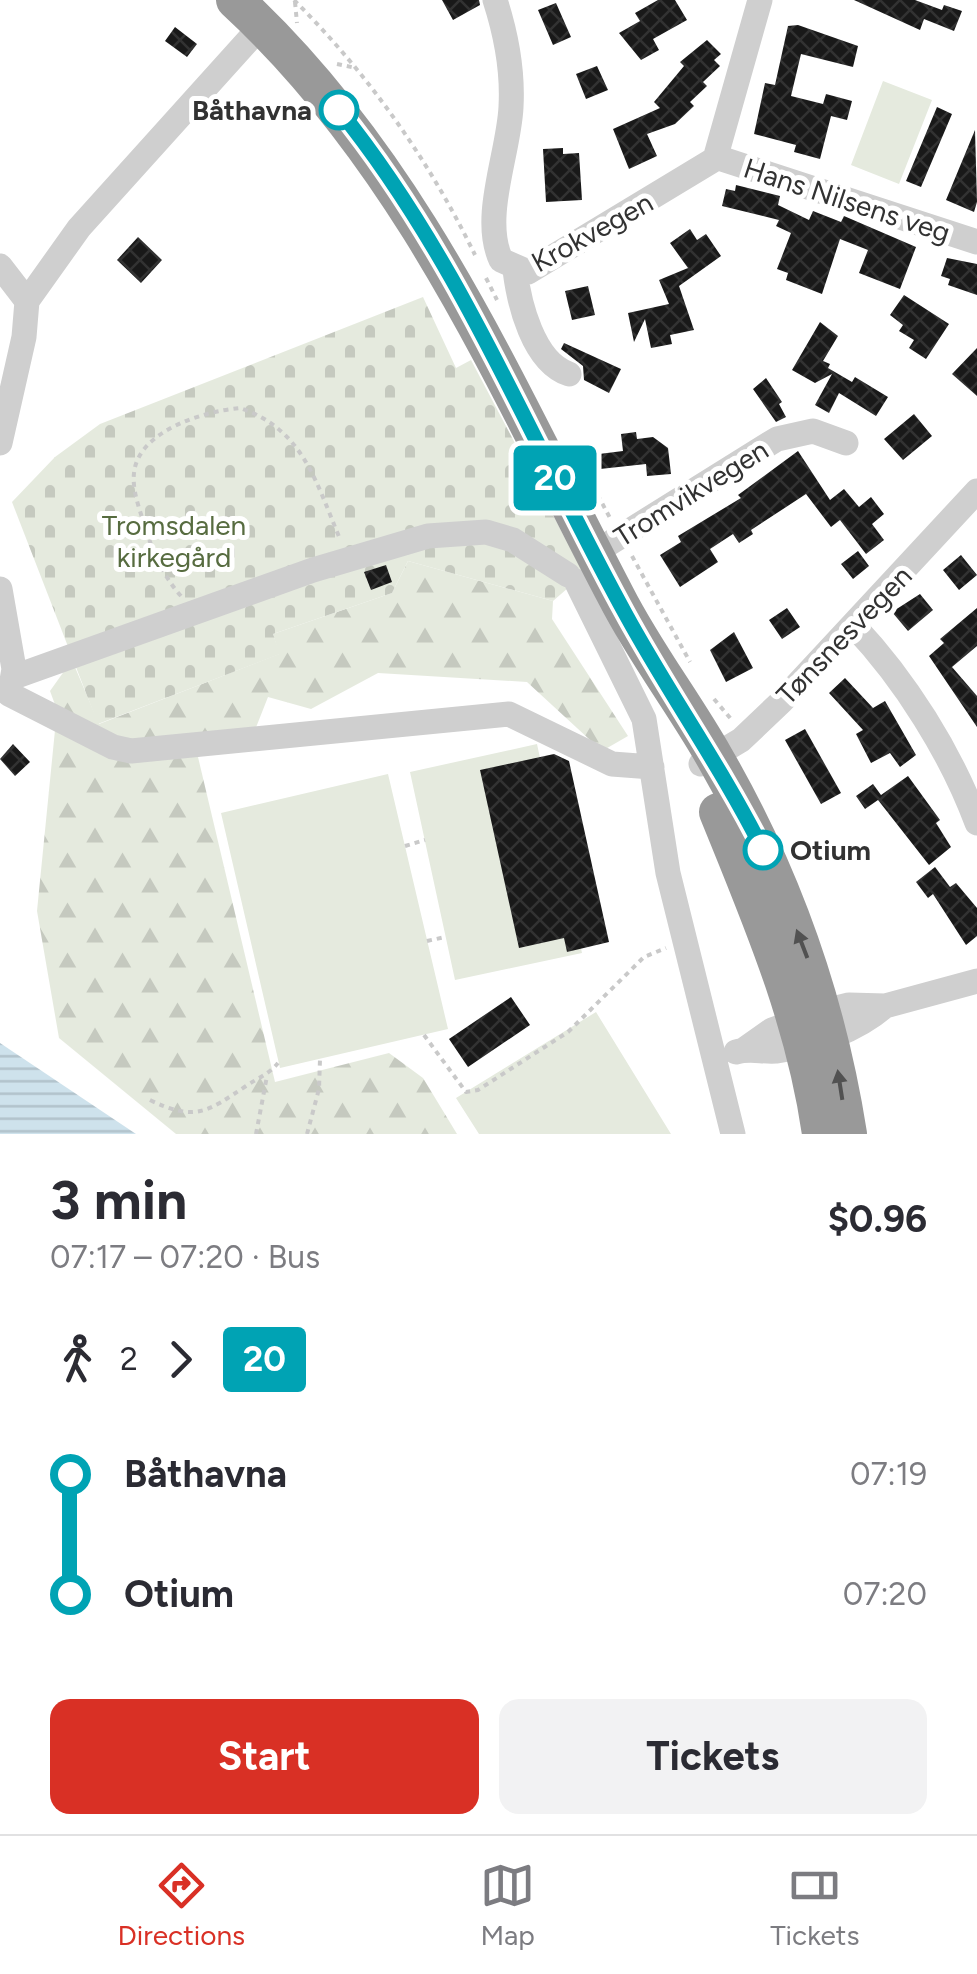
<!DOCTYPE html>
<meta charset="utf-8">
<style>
:root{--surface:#fff;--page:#f2f2f3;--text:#2b2b33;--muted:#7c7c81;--line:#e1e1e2;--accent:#d93025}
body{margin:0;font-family:Figtree,sans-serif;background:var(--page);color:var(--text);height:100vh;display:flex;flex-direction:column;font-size:38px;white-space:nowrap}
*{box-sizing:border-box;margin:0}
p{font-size:32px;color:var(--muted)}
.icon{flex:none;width:55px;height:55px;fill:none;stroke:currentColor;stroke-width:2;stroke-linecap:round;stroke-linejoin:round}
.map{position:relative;height:1134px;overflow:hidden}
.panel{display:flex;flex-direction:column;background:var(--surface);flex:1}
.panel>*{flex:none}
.badge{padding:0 20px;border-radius:8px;font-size:35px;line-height:65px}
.map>.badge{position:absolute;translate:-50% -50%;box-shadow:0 0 0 5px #fff}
.legs{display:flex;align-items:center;gap:15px;height:110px;padding:0 50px;font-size:32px}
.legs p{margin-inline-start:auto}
.overview{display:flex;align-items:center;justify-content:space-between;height:170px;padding:0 50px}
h1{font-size:55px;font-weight:700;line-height:75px}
.primary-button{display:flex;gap:20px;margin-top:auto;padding:20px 50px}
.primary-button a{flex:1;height:115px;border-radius:20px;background:var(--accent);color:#fff;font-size:40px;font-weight:700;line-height:115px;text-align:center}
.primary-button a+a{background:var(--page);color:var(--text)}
ul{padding:0 50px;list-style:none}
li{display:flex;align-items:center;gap:35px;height:120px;font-size:38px}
li i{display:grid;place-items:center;width:15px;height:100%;margin:0 12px;background:currentColor}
li i::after{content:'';width:25px;height:25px;margin:-12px;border:8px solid;border-radius:50%;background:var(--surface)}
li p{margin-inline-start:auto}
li:first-child i{background:linear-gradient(#0000 50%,currentColor 0)}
li:last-child i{background:linear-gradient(currentColor 50%,#0000 0)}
.tab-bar{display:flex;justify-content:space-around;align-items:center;height:140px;border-top:2px solid var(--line);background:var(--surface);font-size:28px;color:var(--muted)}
.tab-bar a{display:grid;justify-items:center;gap:5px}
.tab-bar .on{color:var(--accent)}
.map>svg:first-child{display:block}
</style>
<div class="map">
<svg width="977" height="1134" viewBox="0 0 977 1134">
<defs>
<pattern id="forest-firs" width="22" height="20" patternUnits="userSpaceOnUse" patternTransform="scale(2.5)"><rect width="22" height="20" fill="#e5eade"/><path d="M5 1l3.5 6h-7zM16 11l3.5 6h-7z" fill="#c5c9bf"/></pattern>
<pattern id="cemetery-stones" width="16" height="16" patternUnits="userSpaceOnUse" patternTransform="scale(2.5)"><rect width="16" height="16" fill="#e5eade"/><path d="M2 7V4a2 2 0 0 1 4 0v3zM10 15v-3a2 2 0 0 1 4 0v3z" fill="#c5c9bf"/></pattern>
<pattern id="water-rules" width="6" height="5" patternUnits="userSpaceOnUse" patternTransform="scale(2.5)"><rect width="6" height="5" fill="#cee2ec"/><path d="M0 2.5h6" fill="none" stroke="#b1c2cb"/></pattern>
<pattern id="building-cross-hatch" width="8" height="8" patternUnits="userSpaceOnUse" patternTransform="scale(2.5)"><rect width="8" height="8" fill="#191919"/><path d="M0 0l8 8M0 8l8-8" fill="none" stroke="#323232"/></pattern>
</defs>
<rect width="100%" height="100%" fill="#fff"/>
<path fill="#e5eade" d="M883,81l49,19 -33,84 -48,-19z
M537,744l45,209 -127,27 -45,-208z
M388,774l60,255 -168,39 -59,-255z
M596,1012l75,122h-192l-23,-36z"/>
<path fill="url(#forest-firs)" d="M408,561l145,40 -1,18 76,117 -26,15 -75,-69 -149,-9 -67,36 -43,-12 -15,38 -55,22 77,325 114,-29 34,25 34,56h-281l-117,-96 -22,-127 20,-201 -7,-19 22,-31 27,64 180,-70 -6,-20 119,-41z"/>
<path fill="url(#cemetery-stones)" d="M423,297l33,71 15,-8 113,214 -31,27 -145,-40 -16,32 -119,41 7,20 -182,70 -86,-222 43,-45 45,-33z"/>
<path fill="url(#water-rules)" d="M0,1043l136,91h-136z"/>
<path fill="url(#building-cross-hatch)" d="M442,0h37l1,5 -27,15z
M658,0h17l12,20 -34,19 6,11 -18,10 -22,-27 21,-12 -5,-8z
M854,0h61l27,10 2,-5 18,6 -8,20 -30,-12 -4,11z
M556,3l15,34 -18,8 -15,-35z
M798,25l60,21 -5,21 -52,-13 -10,42 32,8 3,-10 26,7 -5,19 -16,-4 -11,43 -26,-7 2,-7 -42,-11 11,-51 10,2 13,-59z
M175,27l22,17 -10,13 -22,-16z
M707,40l14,14 -7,6 6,6 -17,16 4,4 -17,16 4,4 -19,18 -28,10 10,22 -28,13 -16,-40 47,-21 -6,-6 30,-36 -4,-4z
M597,66l11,24 -22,9 -10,-25z
M937,107l15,7 -31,73 -15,-6z
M975,130l2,72 -3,10 -28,-12z
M563,148v6l16,-1 3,47 -36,2 -3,-53z
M736,185l44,11 -2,9 31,15 4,-9 28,11 3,-6 72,31 -16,42 -41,-16 9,-23 -28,-11 -18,55 -36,-14 2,-7 -11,-4 14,-36 -15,-7 3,-6 -57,-14 4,-17 9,2z
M690,229l7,11 9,-6 15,22 -42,30 15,44 -24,5 2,9 -21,4 -6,-29 -11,23 -6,-29 41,-9 -10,-24 29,-12 -18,-25z
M138,237l24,23 -21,23 -24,-23z
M947,258l30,6v31l-29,-10 2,-6 -9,-3z
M588,286l7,29 -23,5 -7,-29z
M904,295l45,29 -23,35 -17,-11 5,-8 -15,-9 4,-6 -13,-10z
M820,322l18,14 -15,25 7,3 -2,4 24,14 3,-5 33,20 -12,19 -37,-23 -10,20 -14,-8 17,-31 -17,9 -23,-13z
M564,343l57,26 -12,24 -25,-13 -1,-14 -22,-17z
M977,348v48l-25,-22z
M766,378l16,24 -3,2 7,13 -10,5 -23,-33z
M914,414l18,22 -29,24 -19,-21z
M636,432l1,7 16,-2 15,11 3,26 -24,2 -1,-12 -46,5 -1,-15 24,-3 -2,-17z
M798,451l32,49 14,-11 15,18 12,-10 13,17 -12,10 12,16 -18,14 -26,-34 -9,7 -25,-33 -55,36 2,4 -14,9 -6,-9 -23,15 8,13 -38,25 -20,-32 21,-13 -3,-6 63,-38 -3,-3z
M858,551l11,15 -16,13 -12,-15z
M961,555l16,20 -18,15 -16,-20z
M386,565l6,17 -21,8 -7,-18z
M920,594l13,16 -25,21 -16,-19z
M787,608l13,19 -18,12 -13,-19z
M977,608v38l-25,21 25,29v31l-48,-71 15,-13 -4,-4z
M734,632l19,36 -27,14 -16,-32z
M845,678l28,30 12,-7 31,54 -16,12 -10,-14 -19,10 -15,-29 7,-4 -34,-37z
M805,729l36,64 -20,11 -36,-64z
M13,744l17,18 -15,14 -15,-17z
M554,754l15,7 40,181 -42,10 -3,-14 -45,10 -39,-178z
M908,776l32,44 -4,3 15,24 -22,18 -51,-65 -13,9 -9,-13 17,-12 8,11z
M935,867l15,20 6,-4 21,25v28l-11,9 -33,-51 -5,4 -12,-16z
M511,997l19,28 -62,42 -19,-28z"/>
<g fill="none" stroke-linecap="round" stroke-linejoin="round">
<path stroke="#c9c9c9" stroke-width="4" stroke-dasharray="5 5" stroke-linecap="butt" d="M294,0c75,75 135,160 181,255
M295,2l2,21
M337,64l19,4
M486,278l11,22
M593,486l17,32
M632,556l58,106
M181,596c-18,-20 -28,-44 -36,-69 -5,-17 -13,-36 -11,-54 4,-42 70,-62 106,-65 63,21 76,74 100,131
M714,699l17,20
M405,846l20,-6
M427,941l18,-4
M424,1035l42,57 12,-2 90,-58 76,-75 22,-9
M150,1100c45,22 57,12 96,-14 12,-8 23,-12 32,-23
M256,1134l11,-58
M307,1134l12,-45 1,-30"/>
<path stroke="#cfcfcf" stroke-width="25" d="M495,0c11,34 18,71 16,107 -2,46 -30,110 -10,153l27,12 187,-113 45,-159
M716,157l261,85
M0,266l27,35
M515,270c4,33 18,92 54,104
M0,443l24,-106 3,-36 52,-73 183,-203
M594,553l183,-114 36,-8 33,12
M576,581l68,138 24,154 65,261
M0,589l14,80 -4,23
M854,626c51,54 97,127 123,197
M14,677l299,-107 115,-34 58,-4 27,8 55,35
M9,694l104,53 18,4 378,-37 103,50 40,3
M701,764l40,-24 40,-38 196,-211
M745,1049l27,-19 53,-19 24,-6 36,1 92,-25
M736,1052c13,-4 26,0 40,-1 38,-5 80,-20 109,-45"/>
<path stroke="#999" stroke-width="38" d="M235,0c179,165 270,385 381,596 29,57 68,107 99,162 68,118 112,242 133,376
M718,812c43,106 87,208 103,322"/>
</g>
<defs><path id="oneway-solid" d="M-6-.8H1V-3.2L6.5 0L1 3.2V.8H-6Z" transform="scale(2.5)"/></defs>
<g fill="#515151">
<use href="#oneway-solid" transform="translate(802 944) rotate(-111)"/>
<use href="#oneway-solid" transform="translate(840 1085) rotate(-99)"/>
</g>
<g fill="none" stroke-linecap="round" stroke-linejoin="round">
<g stroke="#fff" stroke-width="22">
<path id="line-1" d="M339,110c122,151 193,334 286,503 44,81 97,155 138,237"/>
</g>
<use href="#line-1" stroke="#00a3b4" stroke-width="15"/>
</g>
<g fill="#fff" stroke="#00a3b4" stroke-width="5">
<circle cx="339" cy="110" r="18"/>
<circle cx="763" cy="850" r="18"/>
</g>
<g text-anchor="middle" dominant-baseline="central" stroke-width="10" stroke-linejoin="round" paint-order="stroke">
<g font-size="28" font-weight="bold" fill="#323232" stroke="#fff" text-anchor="end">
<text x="312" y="110">Båthavna</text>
<text x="790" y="850" text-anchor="start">Otium</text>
</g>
<g font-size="28" fill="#323232" stroke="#fff">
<text transform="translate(847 200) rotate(18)">Hans Nilsens veg</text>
<text transform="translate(592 232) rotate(-29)">Krokvegen</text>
<text transform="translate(691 493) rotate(-32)">Tromvikvegen</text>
<text transform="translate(844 635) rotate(-46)">Tønsnesvegen</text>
</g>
<g font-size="28" fill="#576c40" stroke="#fff">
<text x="174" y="525">Tromsdalen<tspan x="174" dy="32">kirkegård</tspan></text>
</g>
</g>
</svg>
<b class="badge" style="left:555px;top:478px;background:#00a3b4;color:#fff">20</b>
</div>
<section class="panel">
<div class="overview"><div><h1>3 min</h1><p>07:17 – 07:20 · Bus</p></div><b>$0.96</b></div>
<div class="legs"><svg class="icon" aria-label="walk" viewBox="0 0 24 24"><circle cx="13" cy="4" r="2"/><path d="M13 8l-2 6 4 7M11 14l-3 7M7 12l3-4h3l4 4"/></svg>2<svg class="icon" aria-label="forward" viewBox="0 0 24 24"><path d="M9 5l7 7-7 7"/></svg><b class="badge" style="background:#00a3b4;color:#fff">20</b></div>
<ul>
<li><i style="color:#00a3b4"></i><b>Båthavna</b><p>07:19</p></li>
<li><i style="color:#00a3b4"></i><b>Otium</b><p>07:20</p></li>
</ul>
<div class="primary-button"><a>Start</a><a>Tickets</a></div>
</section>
<nav class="tab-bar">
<a class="on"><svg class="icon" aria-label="directions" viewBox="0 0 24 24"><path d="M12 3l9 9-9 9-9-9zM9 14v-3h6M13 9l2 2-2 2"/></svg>Directions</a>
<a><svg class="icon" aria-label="map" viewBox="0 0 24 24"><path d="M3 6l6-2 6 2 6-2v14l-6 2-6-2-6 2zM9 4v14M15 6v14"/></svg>Map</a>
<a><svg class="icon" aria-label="tickets" viewBox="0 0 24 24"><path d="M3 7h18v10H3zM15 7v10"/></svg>Tickets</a>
</nav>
